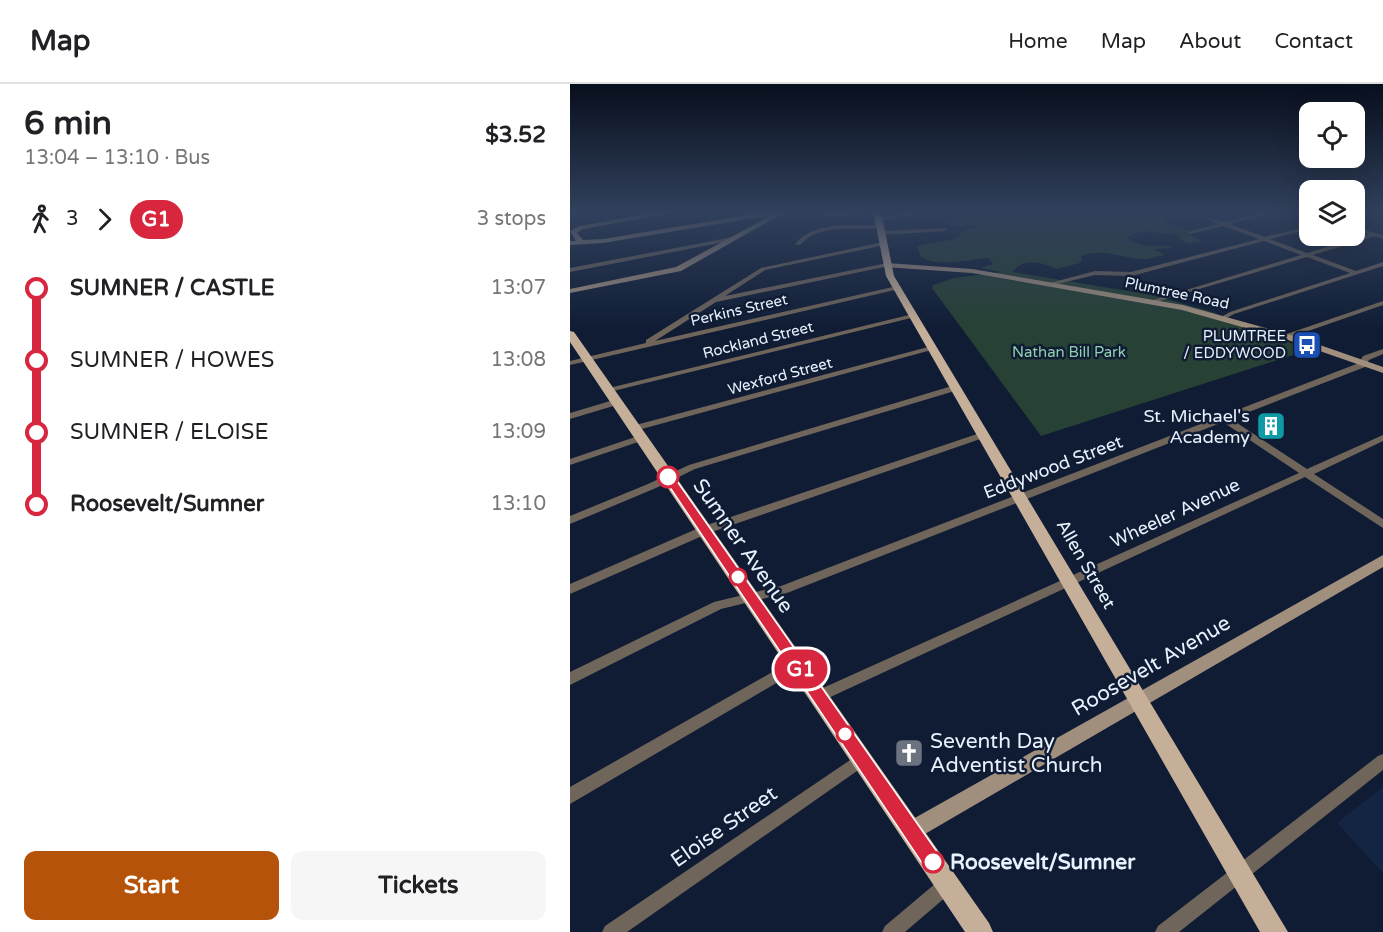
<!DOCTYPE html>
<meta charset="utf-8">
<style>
:root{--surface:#fff;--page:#f6f6f6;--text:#202124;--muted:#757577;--line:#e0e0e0;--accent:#b45309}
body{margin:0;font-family:"Varela Round",sans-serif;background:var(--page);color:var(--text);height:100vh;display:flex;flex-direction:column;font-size:22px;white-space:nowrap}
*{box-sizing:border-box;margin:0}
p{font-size:20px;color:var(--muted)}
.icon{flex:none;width:33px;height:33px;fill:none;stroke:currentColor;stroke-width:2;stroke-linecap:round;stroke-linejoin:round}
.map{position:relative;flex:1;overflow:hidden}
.side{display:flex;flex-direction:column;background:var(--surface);width:570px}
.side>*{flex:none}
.badge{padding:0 12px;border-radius:20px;font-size:21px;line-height:39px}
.buttons{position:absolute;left:729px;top:18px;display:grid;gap:12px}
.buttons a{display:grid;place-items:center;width:66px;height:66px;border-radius:12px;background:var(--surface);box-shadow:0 6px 24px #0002;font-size:30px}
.map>.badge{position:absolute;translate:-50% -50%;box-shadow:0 0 0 3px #fff}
.legs{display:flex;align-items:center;gap:9px;height:66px;padding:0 24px;font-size:20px}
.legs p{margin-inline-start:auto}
.head{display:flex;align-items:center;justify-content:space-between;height:102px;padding:0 24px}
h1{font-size:33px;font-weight:700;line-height:45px}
.action{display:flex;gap:12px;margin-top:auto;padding:12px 24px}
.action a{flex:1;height:69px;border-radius:12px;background:var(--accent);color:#fff;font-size:24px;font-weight:700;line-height:69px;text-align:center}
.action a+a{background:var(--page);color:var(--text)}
ul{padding:0 24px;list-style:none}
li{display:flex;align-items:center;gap:21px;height:72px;font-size:22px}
li i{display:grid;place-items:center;width:9px;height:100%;margin:0 8px;background:currentColor}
li i::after{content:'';width:15px;height:15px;margin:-8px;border:4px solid;border-radius:50%;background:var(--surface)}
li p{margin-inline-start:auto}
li:first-child i{background:linear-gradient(#0000 50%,currentColor 0)}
li:last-child i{background:linear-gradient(currentColor 50%,#0000 0)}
header{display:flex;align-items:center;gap:36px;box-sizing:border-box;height:84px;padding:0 30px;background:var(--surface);border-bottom:2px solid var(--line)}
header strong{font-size:28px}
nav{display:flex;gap:33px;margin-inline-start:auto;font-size:21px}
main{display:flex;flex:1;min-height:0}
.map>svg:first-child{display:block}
</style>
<header>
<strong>Map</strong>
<nav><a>Home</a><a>Map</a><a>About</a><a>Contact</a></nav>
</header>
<main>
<section class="side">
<div class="head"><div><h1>6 min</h1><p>13:04 – 13:10 · Bus</p></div><b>$3.52</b></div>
<div class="legs"><svg class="icon" aria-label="walk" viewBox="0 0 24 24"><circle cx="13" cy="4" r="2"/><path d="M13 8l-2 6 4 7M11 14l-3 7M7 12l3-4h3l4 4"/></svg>3<svg class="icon" aria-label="forward" viewBox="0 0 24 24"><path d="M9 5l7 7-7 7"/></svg><b class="badge" style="background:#d7263d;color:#fff">G1</b><p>3 stops</p></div>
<ul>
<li><i style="color:#d7263d"></i><b>SUMNER / CASTLE</b><p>13:07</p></li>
<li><i style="color:#d7263d"></i><span>SUMNER / HOWES</span><p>13:08</p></li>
<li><i style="color:#d7263d"></i><span>SUMNER / ELOISE</span><p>13:09</p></li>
<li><i style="color:#d7263d"></i><b>Roosevelt/Sumner</b><p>13:10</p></li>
</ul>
<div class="action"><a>Start</a><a>Tickets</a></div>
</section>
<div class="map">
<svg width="813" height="848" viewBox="0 0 813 848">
<rect width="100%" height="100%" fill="#0f1c34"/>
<path fill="#142543" d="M785,127h28v24l-28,-9 2,-3 -2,-2z
M813,703v86l-46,-50z"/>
<path fill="#274134" d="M445,127h218l-22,5h-43l-5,6 26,9 -5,1 19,9 -14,3 -12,-6 5,-2c-7,-2 -9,-1 -16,-2 -15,-2 -25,-6 -39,4 19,14 33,3 47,10l-20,1 11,6c-6,1 -13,3 -19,4 -24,0 -42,-12 -65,-3l1,4 -2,3 -24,6c-13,-7 -34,-12 -43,3l139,23 60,17 97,38 -268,86 -109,-148 1,-3 21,-7 48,-6 -21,-4 12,-4 -4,-6c-22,1 -47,10 -68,-1l-4,-11 38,-7 9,-8 14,-5c-8,-3 -18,1 -28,-1l-2,-2c22,-7 46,-3 67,-12z"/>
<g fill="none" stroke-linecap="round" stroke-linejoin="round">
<path fill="#70655a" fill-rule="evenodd" d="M289,127l21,1 -3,2 -51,2 -3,-2z
M361,127h19l-72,9 -3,-2z
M700,127h9l-50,13 36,13 45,-11v3l-40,10 37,14 62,-19 -15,-4v-3l29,8v4l-8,-3 -62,19 43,16 27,-9v4l-149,48 -11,6 -2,-1v-2l9,-5 120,-39 -43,-16 -155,46 -5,-1 154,-47 -37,-14 -133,35 -36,-1 -46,11 -3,-2 49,-13 36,1 128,-33 -36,-13 -33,8 -3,-2 31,-8 -12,-5v-2l18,5z
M733,127h7v3l-7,-2z
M310,141l2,3c-27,3 -62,-6 -82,17l-5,-1c20,-24 57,-18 85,-19z
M377,144l-2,3 -64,4 -3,-2 3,-2z
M163,153l2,1v2l-165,32v-4z
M313,158l3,2 -1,1 -120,25 -40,26 162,-33 2,1v2l-173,36 -61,39 242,-55 2,1v2l-329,76v-4l76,-18v-3l115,-72z
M813,217v4l-95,33 -7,-2z
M343,230l2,1v2l-306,75 -4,-2 4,-2z
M358,263l7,2 -297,81 -3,1 -5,-3 2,-2z
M813,265v5l-14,6 -4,7 -134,52 76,50 76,-34v6l-69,33 69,45v9l-78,-51 -481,223 -5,2 -5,-2 -2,-4 2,-4 485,-219 -76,-51 -436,171 -66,16 -151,76v-13l144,-70 67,-16 578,-223 4,-7z
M382,302h6l1,2 -1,2 -263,79 -39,19 -86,36v-8l78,-32 41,-19z
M47,315l4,3 -1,2 -50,15v-6z
M413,348l3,1 2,2 -2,2 -277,96 -139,61v-10l131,-57z
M71,351l5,3 -2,2 -74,25v-6z
M227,574l5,2 2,4 -2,4 -232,136v-17z
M292,668l5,2 3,5 -3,5 -240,168h-25l3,-6z
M813,670v16l-204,162h-24l3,-6 220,-170z
M378,791l6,3 3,6 -3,6 -49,42h-23l3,-6 57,-48z"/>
<path fill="#a18f7d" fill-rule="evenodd" d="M10,127l-1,1 -9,4v-4z
M96,127h16l-99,18 -6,4 6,7 20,-1 168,-28 4,2 12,-2 -106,60 -111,22v-4l106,-22 96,-52 -169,28 -33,2v-4h6l-6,-10 9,-5z
M317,179l85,6 211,36 111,31 89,31v6l-95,-33 -106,-30 -210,-37 -88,-6 -1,-2z
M813,471v12l-465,271 -7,4 -7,-4 -4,-7 4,-7z"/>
<path fill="#c6af98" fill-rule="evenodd" d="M303,127h8l13,65 394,656h-28l-374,-656z
M0,247l4,1 415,591 4,9h-28l-395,-590z"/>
</g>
<linearGradient id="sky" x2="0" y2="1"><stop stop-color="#080f1d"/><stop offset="0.52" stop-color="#31405c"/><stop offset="1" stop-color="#31405c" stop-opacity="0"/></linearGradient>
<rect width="813" height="246" fill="url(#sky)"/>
<path fill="#d7263d" stroke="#fff" stroke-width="1.5" d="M98,389l4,1 268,382 2,6 -2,7 -7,3 -7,-3 -263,-392z"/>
<defs>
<g id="bus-square" transform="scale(1.5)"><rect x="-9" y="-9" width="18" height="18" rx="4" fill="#1a4fb4" stroke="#0f1c34"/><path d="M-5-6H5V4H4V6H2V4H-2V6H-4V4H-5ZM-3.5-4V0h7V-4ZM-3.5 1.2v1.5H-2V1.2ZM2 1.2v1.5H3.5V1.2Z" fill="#fff"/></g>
<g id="building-square" transform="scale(1.5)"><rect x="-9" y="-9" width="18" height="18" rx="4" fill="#0f9aa8" stroke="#0f1c34"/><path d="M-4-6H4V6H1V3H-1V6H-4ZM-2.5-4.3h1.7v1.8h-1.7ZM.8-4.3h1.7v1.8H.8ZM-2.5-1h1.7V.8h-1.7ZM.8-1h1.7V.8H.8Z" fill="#fff"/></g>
<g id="church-square" transform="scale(1.5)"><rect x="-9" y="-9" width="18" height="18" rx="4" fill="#6b7280" stroke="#0f1c34"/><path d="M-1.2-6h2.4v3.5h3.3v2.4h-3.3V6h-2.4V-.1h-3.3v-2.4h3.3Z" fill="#fff"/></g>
</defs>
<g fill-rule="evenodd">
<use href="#bus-square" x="737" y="261"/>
<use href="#building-square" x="701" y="342"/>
<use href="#church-square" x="339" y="669"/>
</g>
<g fill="#fff" stroke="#d7263d" stroke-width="3">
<circle cx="98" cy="393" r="10"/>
<circle cx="168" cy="493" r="8"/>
<circle cx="275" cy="650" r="8"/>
<circle cx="363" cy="778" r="10"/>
</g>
<g text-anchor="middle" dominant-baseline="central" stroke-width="5" stroke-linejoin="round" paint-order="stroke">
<g font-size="15" fill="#e8f1fe" stroke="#0f1c34">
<text transform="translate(607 209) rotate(12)">Plumtree Road</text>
<text transform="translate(169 226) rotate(-13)">Perkins Street</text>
<text transform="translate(188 256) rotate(-14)">Rockland Street</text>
<text transform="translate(210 292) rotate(-15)">Wexford Street</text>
</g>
<g font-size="15" fill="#e8f1fe" stroke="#0f1c34" text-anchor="end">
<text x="716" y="252">PLUMTREE<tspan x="716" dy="17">/ EDDYWOOD</tspan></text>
</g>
<g font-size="15" fill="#91d0af" stroke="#0f1c34">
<text x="499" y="268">Nathan Bill Park</text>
</g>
<g font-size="18" fill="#e8f1fe" stroke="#0f1c34" text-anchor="end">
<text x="680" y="332">St. Michael's<tspan x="680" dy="21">Academy</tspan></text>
</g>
<g font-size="18" fill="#e8f1fe" stroke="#0f1c34">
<text transform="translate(483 383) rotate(-21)">Eddywood Street</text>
<text transform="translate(605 429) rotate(-25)">Wheeler Avenue</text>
<text transform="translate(516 480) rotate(60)">Allen Street</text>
</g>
<g font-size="21" fill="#e8f1fe" stroke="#0f1c34">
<text transform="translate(173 462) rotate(55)">Sumner Avenue</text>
<text transform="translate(581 582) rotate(-30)">Roosevelt Avenue</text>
<text transform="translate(154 743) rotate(-35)">Eloise Street</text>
</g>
<g font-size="21" fill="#e8f1fe" stroke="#0f1c34" text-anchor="start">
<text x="360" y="657">Seventh Day<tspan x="360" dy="24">Adventist Church</tspan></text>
</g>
<g font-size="21" font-weight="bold" fill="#e8f1fe" stroke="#0f1c34" text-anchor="start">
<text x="380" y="778">Roosevelt/Sumner</text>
</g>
</g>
</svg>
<div class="buttons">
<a><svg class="icon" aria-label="locate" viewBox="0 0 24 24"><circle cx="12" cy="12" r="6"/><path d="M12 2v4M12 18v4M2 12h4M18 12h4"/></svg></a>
<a><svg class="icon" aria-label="layers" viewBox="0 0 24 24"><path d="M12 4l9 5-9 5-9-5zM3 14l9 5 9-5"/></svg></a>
</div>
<b class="badge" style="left:231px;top:585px;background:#d7263d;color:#fff">G1</b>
</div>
</main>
